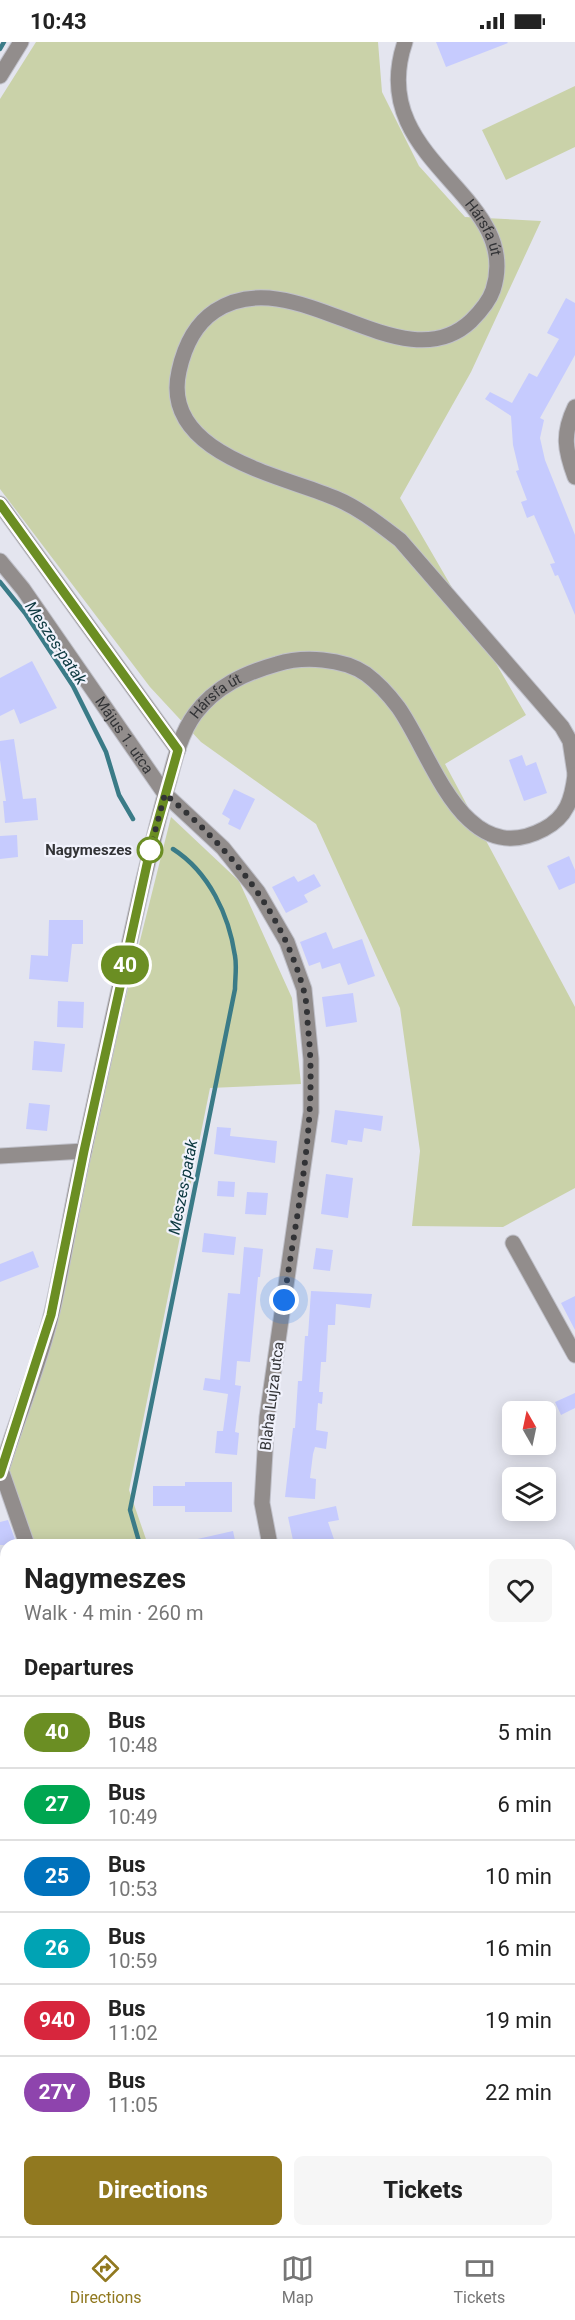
<!DOCTYPE html>
<meta charset="utf-8">
<style>
:root{--surface:#fff;--page:#f6f6f6;--text:#222;--muted:#767676;--line:#e0e0e0;--accent:#917920}
body{margin:0;font-family:Roboto,sans-serif;background:var(--page);color:var(--text);height:100vh;display:flex;flex-direction:column;font-size:22px;white-space:nowrap}
*{box-sizing:border-box;margin:0}
p{font-size:20px;color:var(--muted)}
.icon{flex:none;width:33px;height:33px;fill:none;stroke:currentColor;stroke-width:2;stroke-linecap:round;stroke-linejoin:round}
.map{position:relative;flex:1;overflow:hidden}
.sheet{position:absolute;left:0px;top:1497px;width:576px;height:698px;display:flex;flex-direction:column;background:var(--surface);border-radius:18px 18px 0 0;box-shadow:0 3px 15px #0003}
.sheet>*{flex:none}
.badge{padding:0 12px;border-radius:20px;font-size:21px;line-height:39px}
.needle{width:39px;rotate:351deg}
.tools{position:absolute;left:502px;top:1359px;display:grid;gap:12px}
.tools a{display:grid;place-items:center;width:54px;height:54px;border-radius:9px;background:var(--surface);box-shadow:0 3px 15px #0003;font-size:30px}
.you{position:absolute;width:30px;height:30px;margin:-15px;border:4px solid #fff;border-radius:50%;background:#1a73e8;box-shadow:0 0 0 9px #1a73e833}
.map>.badge{position:absolute;translate:-50% -50%;box-shadow:0 0 0 3px #fff}
h2{padding:0 24px;font-size:22px;line-height:54px}
.round{display:grid;place-items:center;flex:none;width:63px;height:63px;border-radius:9px;background:var(--page)}
.overview{display:flex;align-items:center;justify-content:space-between;height:102px;padding:0 24px}
h1{font-size:28px;font-weight:700;line-height:45px}
.button{display:flex;gap:12px;margin-top:auto;padding:12px 24px}
.button a{flex:1;height:69px;border-radius:9px;background:var(--accent);color:#fff;font-size:24px;font-weight:700;line-height:69px;text-align:center}
.button a+a{background:var(--page);color:var(--text)}
ul{padding:0;list-style:none}
li{display:flex;align-items:center;gap:18px;height:72px;padding:0 24px;border-top:2px solid var(--line)}
li div{flex:1}
li b{display:block;font-size:22px}
li em{font-style:normal}
li .badge{min-width:66px;font-weight:700;text-align:center}
.status{display:flex;justify-content:space-between;align-items:center;height:42px;padding:0 30px;background:var(--surface);direction:ltr}
.status svg{height:16px;fill:currentColor}
.tabs{display:flex;justify-content:space-around;align-items:center;height:84px;border-top:2px solid var(--line);background:var(--surface);font-size:16px;color:var(--muted)}
.tabs a{display:grid;justify-items:center;gap:3px}
.tabs .active{color:var(--accent)}
.map>svg:first-child{display:block}
</style>
<div class="status"><b>10:43</b><svg viewBox="0 0 49 12"><path d="M0 12V9h3v3zM5 12V6h3v6zM10 12V3h3v9zM15 12V0h3v12zM26 1h20v11H26zM47 4h2v5h-2z"/></svg></div>
<div class="map">
<svg width="575" height="2194" viewBox="0 0 575 2194">
<rect width="100%" height="100%" fill="#e4e5ef"/>
<path fill="#cad2a9" d="M36,0h342l4,50 37,74 46,51 76,4 -70,151 -71,126 126,217 -81,49 130,243v181l-72,39 -91,-1 8,-75 -20,-143 -84,-184 -115,-82 -51,-55 -150,-198v-390z
M575,44v61l-69,33 -24,-50z
M171,775l68,64 53,117 9,86 -91,4 -81,402 19,55h-115l-25,-78z
M429,2188l2,6h-178l-1,-5z"/>
<g fill="none" stroke-linecap="round" stroke-linejoin="round">
<path stroke="#3a7b87" stroke-width="4.5" d="M0,7l4,-7
M0,540l25,31 48,73 33,66 13,43 14,24
M140,1503l-10,-35 105,-521c0,-11 2,-23 0,-33 -6,-41 -26,-84 -62,-107
M425,2188l2,6"/>
</g>
<path fill="#c6cbfe" d="M436,0h71l1,1 -62,24z
M566,256l9,5v52l-35,63 4,2 -4,18 5,22 30,75v80l-17,-40 -3,1 -5,-12 5,-1 -21,-48 -7,3 -6,-16 6,-2 -11,-29 3,-1 -6,-25 -2,-29 -26,-17 5,-7 22,11 17,-30 8,4 22,-38 -12,-6z
M32,619l25,47 -37,16 -6,-15 -14,7v-38z
M14,697l9,60 13,-1 2,22 -33,3 -2,-22h3l-6,-41v-19z
M522,713l4,11 10,-4 11,31 -23,8 -15,-41z
M234,747l21,10 -15,31 -12,-6 2,-5 -8,-5z
M17,793l1,22 -18,2v-23z
M569,814l6,14v13l-16,7 -12,-24z
M314,832l7,12 -17,9 4,7 -22,11 -14,-26 22,-11 4,6z
M49,878h34v24h-11l-4,38 -39,-3 2,-24 17,1z
M326,890l7,17 29,-10 13,37 -27,9 -8,-22 -18,6 -2,-7 -11,4 -9,-24z
M353,951l4,29 -31,5 -4,-30z
M58,959l26,1 -1,26 -26,-1z
M34,999l31,3 -3,28 -30,-2z
M29,1061l21,2 -3,26 -21,-2z
M335,1068l48,6 -2,15 -17,-3 -2,14 -14,-2 -1,5 -16,-3z
M217,1085l14,1 -1,8 47,5 -2,22 -61,-9z
M326,1132l27,4 -5,40 -27,-4z
M218,1139l17,1 -1,15 -17,-1z
M247,1150l21,1 -2,22 -21,-1z
M204,1191l32,4 -2,18 -32,-3z
M244,1205l19,2 -3,28h-2l-8,85 -13,-1 -2,24 6,1 -6,46 4,1 -2,22 -22,-2 2,-22h6l5,-37 -25,-4 2,-12 15,2 8,-87 12,1z
M316,1206l17,2 -3,21 -17,-2z
M33,1209l6,16 -39,15v-18z
M311,1249l61,3 -2,14 -34,-4 -1,21h-7l-2,37h-5l-2,30h4l-1,12 -4,-1 -2,27 12,2 -2,17 -11,-2 -2,7 -3,24 6,1 -1,20 -30,-2 8,-69h2l3,-47h4l3,-45h3z
M575,1254v34l-14,-27z
M575,1351v15l-14,7 -6,-13z
M185,1440h47v30h-47v-6h-32v-20h32z
M336,1464l3,14 -11,2 8,23h-42l-6,-28z
M8,1478l9,25h-17v-23z
M233,1489l3,14h-42l-1,-5z"/>
<g fill="none" stroke-linecap="round" stroke-linejoin="round">
<g stroke="#c0c1ca" stroke-width="17">
<g id="minor">
<path id="s1" d="M405,0c-41,120 119,152 88,248 -4,12 -13,22 -22,31 -69,65 -176,-63 -256,-10 -21,14 -31,37 -36,60 -19,83 102,104 156,127 24,10 44,26 65,42l162,187 8,14 5,33"/>
<path d="M0,34l21,-34"/>
<path d="M575,365c-13,27 -10,43 0,70"/>
<path d="M0,462l178,246"/>
<path id="s2" d="M0,519l23,28 142,205 58,54 35,44 29,50 17,47 7,70v53l-44,305 -5,86 8,42"/>
<path d="M0,1114l84,-5"/>
<path d="M513,1201l62,112"/>
<path d="M1,1428l26,75"/>
<path id="s3" d="M0,1432c16,-54 39,-107 52,-162 12,-53 20,-108 32,-161 18,-85 37,-171 56,-256 9,-38 18,-76 29,-114 6,-23 12,-48 26,-67 21,-28 50,-41 82,-50 26,-8 66,-6 89,10 12,9 23,21 32,33 34,47 65,165 146,122 23,-12 28,-30 31,-54"/>
<path d="M0,2085l6,7"/>
<path d="M88,2188l5,6"/>
<path d="M255,2188l1,6"/>
<path d="M549,2188l3,6"/>
</g>
</g>
<use href="#minor" stroke="#928d8c" stroke-width="15"/>
</g>
<g fill="none" stroke-linecap="round" stroke-linejoin="round">
<g stroke="#fff" stroke-width="14">
<path id="line" d="M0,462l178,246 -27,96 -67,305 -33,164 -51,159"/>
</g>
<use href="#line" stroke="#6b8e23" stroke-width="9"/>
<path stroke="#323336" stroke-width="6" stroke-dasharray="0 10.8" d="M150,808l15,-56c62,52 116,114 138,194 4,12 4,27 5,40 10,91 -11,182 -24,272"/>
</g>
<circle fill="#fff" stroke="#6b8e23" stroke-width="3" cx="150" cy="808" r="12"/>
<g text-anchor="middle" dominant-baseline="central" stroke-width="4.5" stroke-linejoin="round" paint-order="stroke">
<g font-size="15" fill="#323336" stroke="#f1f2fc">
<text stroke="none"><textPath href="#s1" startOffset="213">Hársfa út</textPath></text>
<text stroke="none"><textPath href="#s3" startOffset="814">Hársfa út</textPath></text>
<text stroke="none"><textPath href="#s2" startOffset="214">Május 1. utca</textPath></text>
<text transform="translate(272 1354) rotate(-83)">Blaha Lujza utca</text>
</g>
<g font-size="15" font-weight="bold" fill="#323336" stroke="#f1f2fc" text-anchor="end">
<text x="132" y="808">Nagymeszes</text>
</g>
<g font-size="16" font-style="italic" fill="#0c383f" stroke="#f1f2fc">
<text transform="translate(56 601) rotate(56)">Meszes-patak</text>
<text transform="translate(183 1145) rotate(-79)">Meszes-patak</text>
</g>
</g>
</svg>
<div class="tools">
<a><svg class="needle" viewBox="-14 -14 28 28"><path d="M0-13l5 13h-10z" fill="#e53935"/><path d="M0 13l5-13h-10z" fill="#767676"/></svg></a>
<a><svg class="icon" aria-label="layers" viewBox="0 0 24 24"><path d="M12 4l9 5-9 5-9-5zM3 14l9 5 9-5"/></svg></a>
</div>
<div class="you" style="left:284px;top:1258px"></div>
<b class="badge" style="left:125px;top:923px;background:#6b8e23;color:#fff">40</b>
<section class="sheet">
<div class="overview"><div><h1>Nagymeszes</h1><p>Walk · 4 min · 260 m</p></div><a class="round"><svg class="icon" aria-label="heart" viewBox="0 0 24 24"><path d="M12 20l-8-8c-3-5 5-10 8-4 3-6 11-1 8 4z"/></svg></a></div>
<h2>Departures</h2>
<ul>
<li><span class="badge" style="background:#6b8e23;color:#fff">40</span><div><b>Bus</b><p>10:48</p></div><em>5 min</em></li>
<li><span class="badge" style="background:#00a651;color:#fff">27</span><div><b>Bus</b><p>10:49</p></div><em>6 min</em></li>
<li><span class="badge" style="background:#0072bc;color:#fff">25</span><div><b>Bus</b><p>10:53</p></div><em>10 min</em></li>
<li><span class="badge" style="background:#00a3b4;color:#fff">26</span><div><b>Bus</b><p>10:59</p></div><em>16 min</em></li>
<li><span class="badge" style="background:#d7263d;color:#fff">940</span><div><b>Bus</b><p>11:02</p></div><em>19 min</em></li>
<li><span class="badge" style="background:#8e44ad;color:#fff">27Y</span><div><b>Bus</b><p>11:05</p></div><em>22 min</em></li>
</ul>
<div class="button"><a>Directions</a><a>Tickets</a></div>
</section>
</div>
<nav class="tabs">
<a class="active"><svg class="icon" aria-label="directions" viewBox="0 0 24 24"><path d="M12 3l9 9-9 9-9-9zM9 14v-3h6M13 9l2 2-2 2"/></svg>Directions</a>
<a><svg class="icon" aria-label="map" viewBox="0 0 24 24"><path d="M3 6l6-2 6 2 6-2v14l-6 2-6-2-6 2zM9 4v14M15 6v14"/></svg>Map</a>
<a><svg class="icon" aria-label="tickets" viewBox="0 0 24 24"><path d="M3 7h18v10H3zM15 7v10"/></svg>Tickets</a>
</nav>
